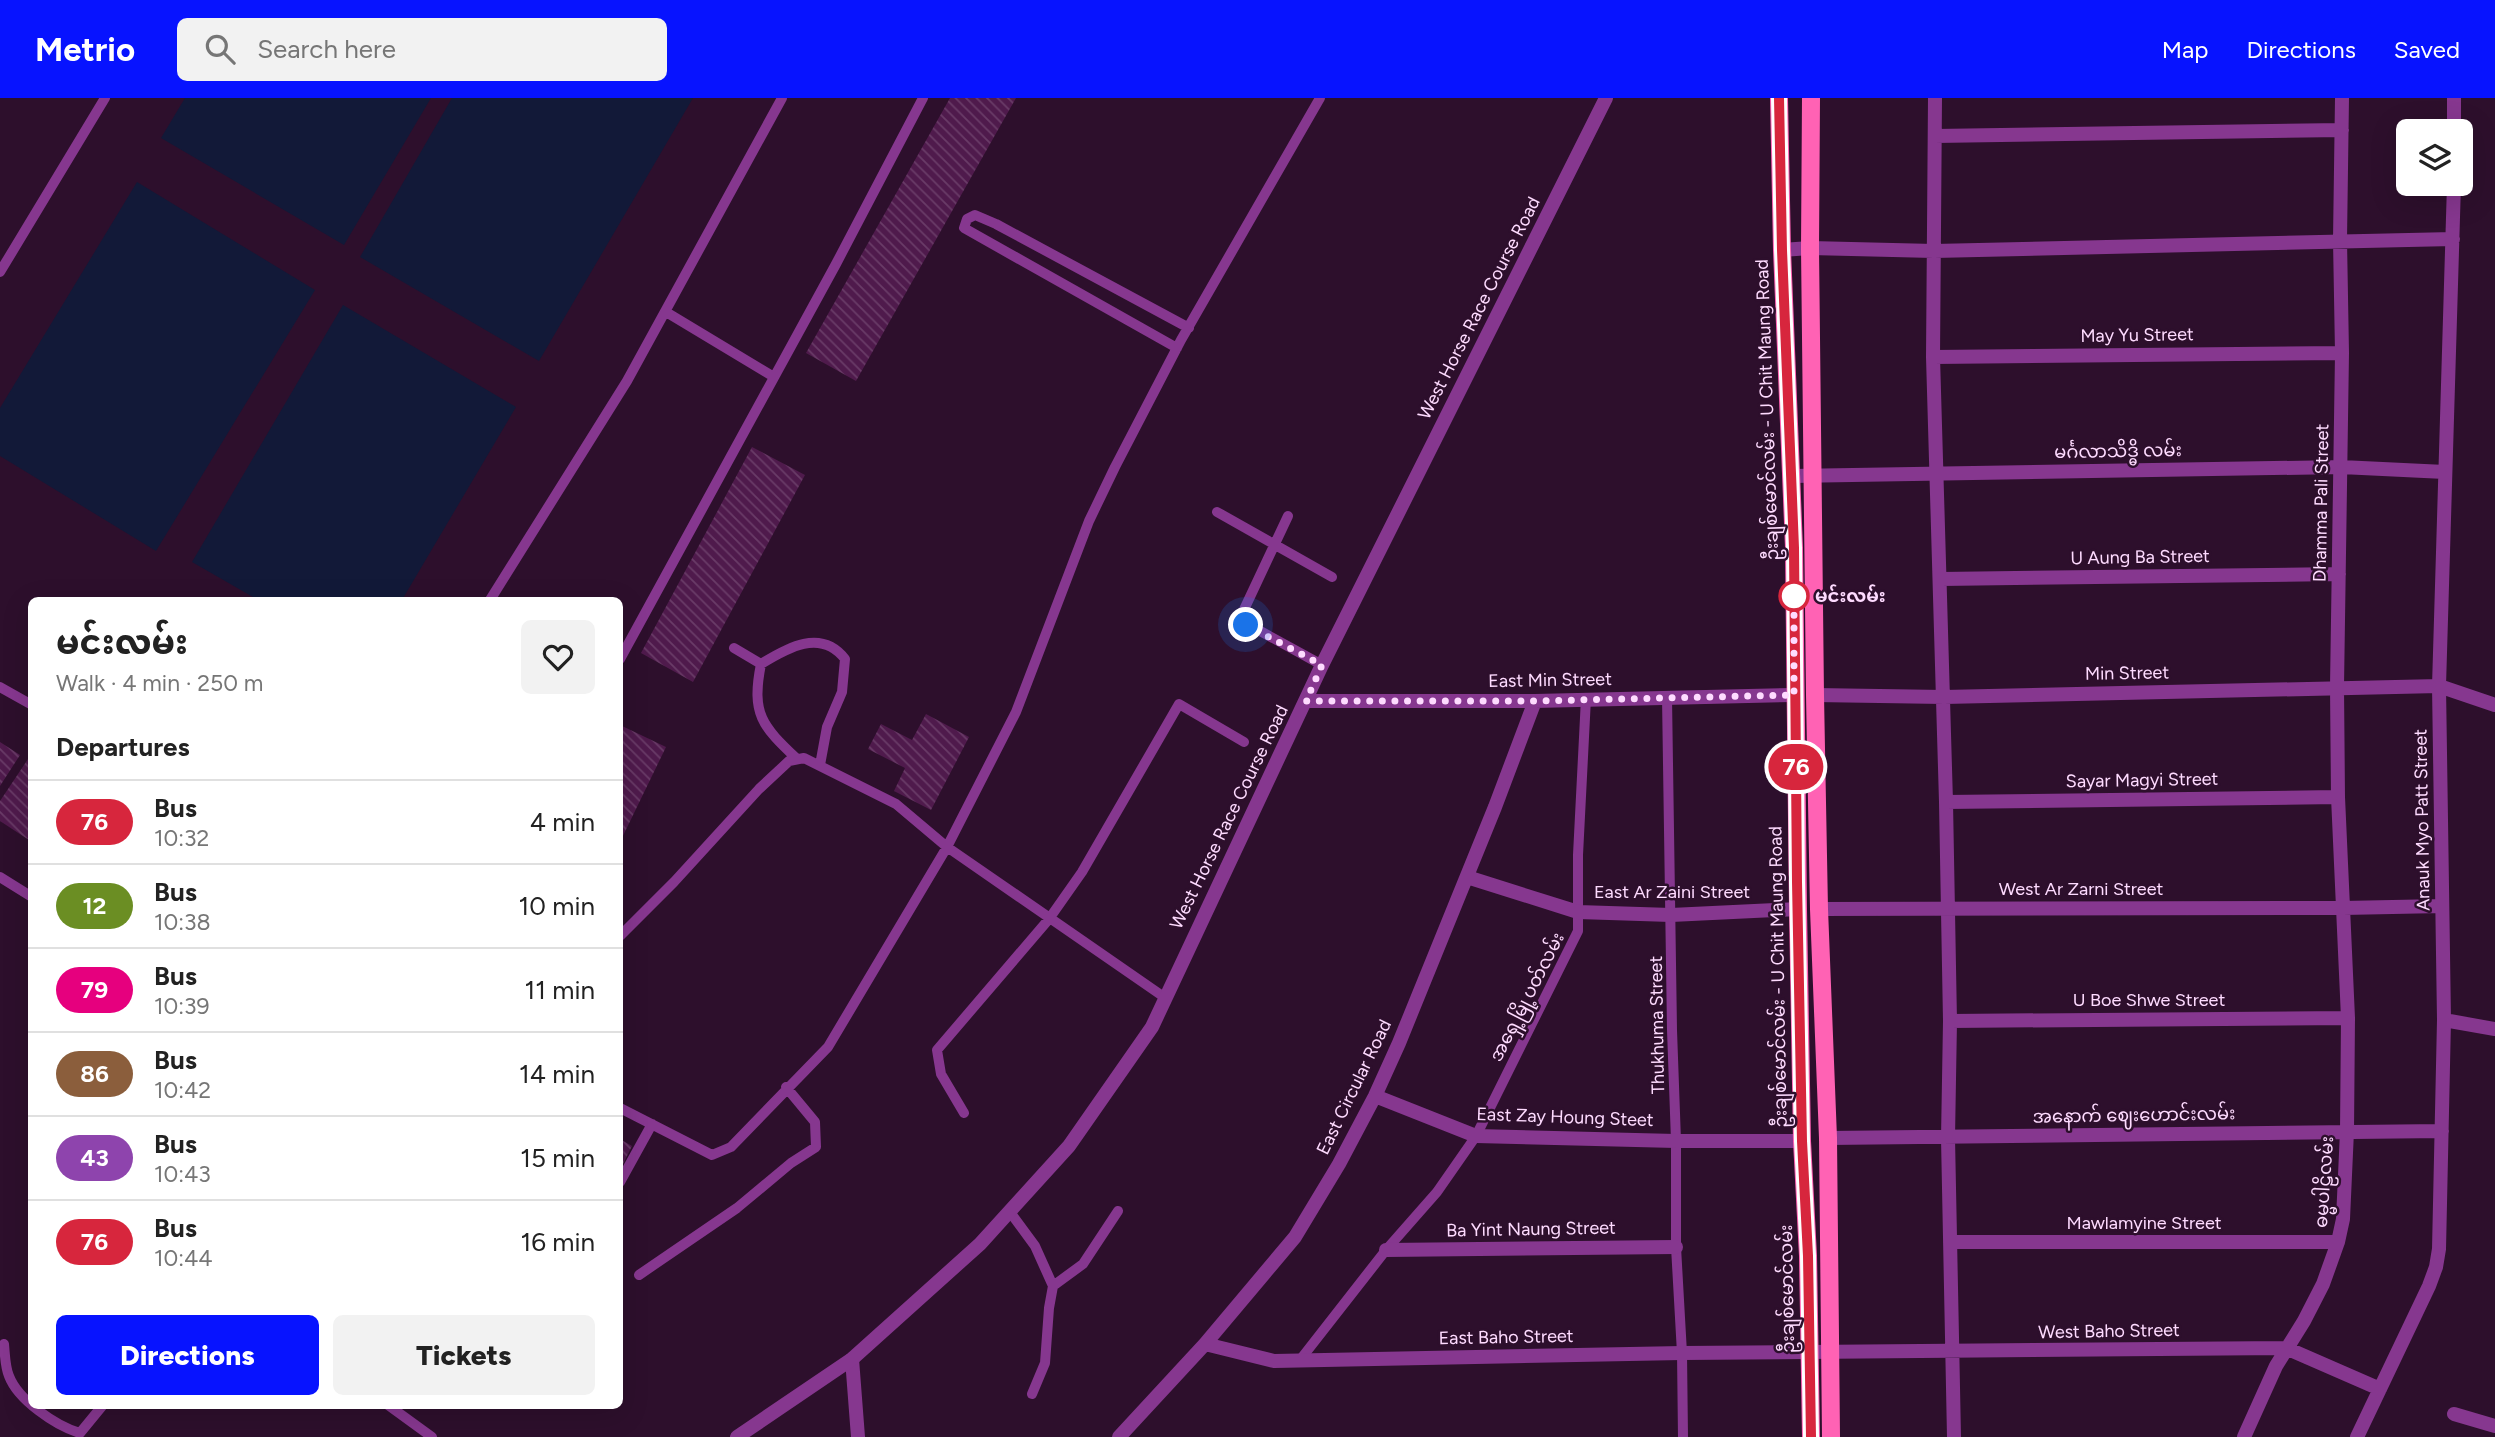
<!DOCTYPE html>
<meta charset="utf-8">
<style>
:root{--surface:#fff;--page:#f2f2f2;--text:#222;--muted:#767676;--line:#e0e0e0;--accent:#0713ff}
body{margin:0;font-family:Figtree,"Noto Sans Myanmar",sans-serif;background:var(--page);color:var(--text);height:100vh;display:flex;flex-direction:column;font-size:26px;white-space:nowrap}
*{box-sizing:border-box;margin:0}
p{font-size:23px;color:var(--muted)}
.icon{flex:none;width:38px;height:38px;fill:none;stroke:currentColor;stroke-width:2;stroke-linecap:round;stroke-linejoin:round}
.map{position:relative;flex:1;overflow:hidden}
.details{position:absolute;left:28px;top:499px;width:595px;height:812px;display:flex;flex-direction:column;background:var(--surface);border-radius:10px;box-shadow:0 7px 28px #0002}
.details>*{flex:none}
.badge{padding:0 14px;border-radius:23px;font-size:24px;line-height:46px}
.tools{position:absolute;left:2396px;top:21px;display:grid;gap:14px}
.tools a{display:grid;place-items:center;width:77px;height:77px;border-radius:10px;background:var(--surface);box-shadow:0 7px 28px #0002;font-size:35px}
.you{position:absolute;width:35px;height:35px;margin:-18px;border:5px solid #fff;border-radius:50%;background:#1a73e8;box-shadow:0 0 0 10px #1a73e833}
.map>.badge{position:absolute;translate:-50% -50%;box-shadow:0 0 0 4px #fff}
h2{padding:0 28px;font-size:26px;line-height:63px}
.round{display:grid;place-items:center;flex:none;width:74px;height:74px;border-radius:10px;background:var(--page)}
.head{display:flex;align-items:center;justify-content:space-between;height:119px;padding:0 28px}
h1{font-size:33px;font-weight:800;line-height:52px}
.button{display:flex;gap:14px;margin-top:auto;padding:14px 28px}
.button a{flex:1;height:80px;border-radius:10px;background:var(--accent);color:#fff;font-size:28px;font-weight:800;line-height:80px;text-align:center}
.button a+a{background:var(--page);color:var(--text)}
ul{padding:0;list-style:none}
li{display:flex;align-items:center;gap:21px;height:84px;padding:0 28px;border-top:2px solid var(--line)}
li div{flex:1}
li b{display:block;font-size:26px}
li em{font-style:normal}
li .badge{min-width:77px;font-weight:700;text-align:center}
header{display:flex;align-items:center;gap:42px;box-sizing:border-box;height:98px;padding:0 35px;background:var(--accent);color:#fff}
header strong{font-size:33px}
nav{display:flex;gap:38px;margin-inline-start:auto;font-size:24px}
.search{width:490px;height:63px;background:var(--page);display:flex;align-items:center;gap:18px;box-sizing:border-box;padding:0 24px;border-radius:10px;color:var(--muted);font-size:26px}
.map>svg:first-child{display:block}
</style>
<header>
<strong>Metrio</strong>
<div class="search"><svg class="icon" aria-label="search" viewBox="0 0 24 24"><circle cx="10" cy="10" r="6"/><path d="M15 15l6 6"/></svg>Search here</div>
<nav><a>Map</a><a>Directions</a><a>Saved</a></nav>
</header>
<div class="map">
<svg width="2495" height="1339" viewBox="0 0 2495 1339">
<defs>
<pattern id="building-back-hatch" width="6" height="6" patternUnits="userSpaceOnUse" patternTransform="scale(1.75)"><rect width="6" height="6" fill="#4f1a4c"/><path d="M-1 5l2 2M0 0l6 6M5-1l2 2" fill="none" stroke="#693b67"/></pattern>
</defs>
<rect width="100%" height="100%" fill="#2d0f2c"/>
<path fill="#121938" d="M185,0h246l-87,147 -183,-107z
M452,0h241l-154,263 -179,-104z
M137,84l178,108 -159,261 -156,-95v-48z
M343,207l173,102 -114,193h-144l-66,-38z"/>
<path fill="url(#building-back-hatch)" d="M950,0h66l-160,283 -50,-28z
M752,349l53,28 -112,207 -52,-29z
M926,616l43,23 -38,73 -37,-19 11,-23 -37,-19 13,-25 31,16z
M620,627l46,22 -46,95z
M0,644l20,13 -20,31z
M28,661l4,3v80l-32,-21v-20z
M620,1041l12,7 -12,24z"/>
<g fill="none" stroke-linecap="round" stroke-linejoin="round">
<path stroke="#86378f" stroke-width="10" d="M0,174l105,-174
M666,214l108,65
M1177,250l-213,-120 3,-9 8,-4 21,9 193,104
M1217,414l115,65
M1288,418l-47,100 1,5 80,44
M490,502l137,-219 155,-283
M734,550l27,16
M620,561l216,-395 87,-166
M0,589l32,18
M1667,599l5,333 4,111v106l6,106 1,84
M797,661c-35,-33 -46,-45 -36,-95 26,-16 60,-36 84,-5l-3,33 -15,35 -7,38
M0,779l32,20
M620,838l54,-54 85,-93 30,-28 15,-3 92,46 51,43 217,150
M620,1010l92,47 19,-8 97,-100 119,-200 69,-135 73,-191 26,-54 66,-127 139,-242
M964,1015l-23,-39 -4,-24 112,-131 33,-47 97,-168 65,38
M620,1084l32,-58
M1010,1114l25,34 18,40 -4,22 -4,55 -13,31
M639,1177l98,-67 54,-45 25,-16 -1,-25 -29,-35
M1053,1188l30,-22 35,-53
M4,1246c1,10 1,23 5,32 9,24 47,50 71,57l23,-28
M1300,1262l86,-110 51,-58 39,-56 102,-205v-76l8,-157
M388,1307l44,32"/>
<path stroke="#86378f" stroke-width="14" d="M1935,0l-2,259 13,445 4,219 -2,117 6,299
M2454,33v-33
M1935,38l407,-6
M1782,152l28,-2 124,3 519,-12
M1933,259l409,-4
M1792,378l549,-9 104,5
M1941,481l398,-5
M1815,597l129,2 495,-11 56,19
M1306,603h229l259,-6
M1946,704l392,-5
M1467,779l111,35 93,3 127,-6
M1819,811l524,-1 99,-2
M2444,922l51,9
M1950,923l398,-3
M1375,998l101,40 200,5h126
M1828,1040l614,-7
M1950,1144h388
M1386,1152l290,-3
M1205,1246l69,17 408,-8 604,-5 94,41
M852,1261l6,78
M2454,1316l41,12
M1119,1339l86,-93 90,-107 44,-73 36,-68 24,-53 96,-236 40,-106
M2244,1339l32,-71 28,-45 19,-37 15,-42 5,-23 4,-88 1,-113 -10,-221 -1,-110 5,-334 -2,-113 2,-142
M2357,1339l72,-151 7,-19 3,-18 5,-229 -5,-334 15,-502"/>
<path stroke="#86378f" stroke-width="14" d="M737,1339l115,-78 128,-115 89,-98 83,-119 170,-362 284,-567"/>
<path stroke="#ff62b4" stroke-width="18" d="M1779,0l3,152 12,298 4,361 4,232 6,115 3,181
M1811,0l-1,150 5,447 4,214 9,229 3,299"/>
</g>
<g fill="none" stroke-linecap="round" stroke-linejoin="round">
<g stroke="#fff" stroke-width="16">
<path id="line" d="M1779,0l3,152 12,298 3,334 5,259 6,115 3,181"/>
</g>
<use href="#line" stroke="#d7263d" stroke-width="10"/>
<path stroke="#fedbff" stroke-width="7" stroke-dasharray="0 12.6" d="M1246,527l76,40 -16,36h229l259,-6v-99"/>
</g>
<circle fill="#fff" stroke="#d7263d" stroke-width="3.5" cx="1794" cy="498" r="14"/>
<g text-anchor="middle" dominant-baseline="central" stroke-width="5" stroke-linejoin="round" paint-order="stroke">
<g font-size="18" fill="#fedbff" stroke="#2d0f2c">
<text transform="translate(1479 210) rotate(-63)">West Horse Race Course Road</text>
<text transform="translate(2137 237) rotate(-1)">May Yu Street</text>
<text transform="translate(1767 312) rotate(-92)">ဦးချစ်မောင်လမ်း - U Chit Maung Road</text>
<text transform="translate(2118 353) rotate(-1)">မင်္ဂလာသိဒ္ဓိ လမ်း</text>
<text transform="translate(2321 405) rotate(-89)">Dhamma Pali Street</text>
<text transform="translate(2140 459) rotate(-1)">U Aung Ba Street</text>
<text transform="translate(2127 575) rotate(-1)">Min Street</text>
<text transform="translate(1550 582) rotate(-1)">East Min Street</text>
<text transform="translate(2142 682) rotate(-1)">Sayar Magyi Street</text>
<text transform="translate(1229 719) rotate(-64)">West Horse Race Course Road</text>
<text transform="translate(2422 722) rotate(-91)">Anauk Myo Patt Street</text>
<text x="2081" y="791">West Ar Zarni Street</text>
<text x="1672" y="794">East Ar Zaini Street</text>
<text transform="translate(1778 879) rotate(-91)">ဦးချစ်မောင်လမ်း - U Chit Maung Road</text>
<text transform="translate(1527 899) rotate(-63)">အရှေ့မြို့ပတ်လမ်း</text>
<text x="2149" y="902">U Boe Shwe Street</text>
<text transform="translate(1657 927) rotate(-91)">Thukhuma Street</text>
<text transform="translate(1354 989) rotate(-64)">East Circular Road</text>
<text transform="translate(2134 1017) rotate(-1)">အနောက် ဈေးဟောင်းလမ်း</text>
<text transform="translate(1565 1019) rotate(2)">East Zay Houng Steet</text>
<text transform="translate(2324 1084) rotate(-86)">ဓမ္မပါဠိလမ်း</text>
<text x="2144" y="1125">Mawlamyine Street</text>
<text transform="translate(1531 1131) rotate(-1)">Ba Yint Naung Street</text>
<text transform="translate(1787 1191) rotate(-91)">ဦးချစ်မောင်လမ်း</text>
<text transform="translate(2109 1233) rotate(-1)">West Baho Street</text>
<text transform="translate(1506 1239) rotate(-1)">East Baho Street</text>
</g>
<g font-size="18" font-weight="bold" fill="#fedbff" stroke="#2d0f2c" text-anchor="start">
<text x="1815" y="498">မင်းလမ်း</text>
</g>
</g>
</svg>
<div class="tools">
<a><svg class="icon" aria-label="layers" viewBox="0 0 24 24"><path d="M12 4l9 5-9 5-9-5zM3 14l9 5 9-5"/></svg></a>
</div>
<div class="you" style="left:1246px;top:527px"></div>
<b class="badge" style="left:1796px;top:669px;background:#d7263d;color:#fff">76</b>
<section class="details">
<div class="head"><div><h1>မင်းလမ်း</h1><p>Walk · 4 min · 250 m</p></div><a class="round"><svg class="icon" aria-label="heart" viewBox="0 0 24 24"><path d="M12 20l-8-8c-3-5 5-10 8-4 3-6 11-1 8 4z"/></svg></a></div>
<h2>Departures</h2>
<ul>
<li><span class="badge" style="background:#d7263d;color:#fff">76</span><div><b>Bus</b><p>10:32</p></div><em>4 min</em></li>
<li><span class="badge" style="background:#6b8e23;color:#fff">12</span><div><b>Bus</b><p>10:38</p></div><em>10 min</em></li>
<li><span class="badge" style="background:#e6007e;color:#fff">79</span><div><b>Bus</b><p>10:39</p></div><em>11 min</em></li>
<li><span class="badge" style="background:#8b5e3c;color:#fff">86</span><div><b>Bus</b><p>10:42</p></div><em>14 min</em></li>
<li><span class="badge" style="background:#8e44ad;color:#fff">43</span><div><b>Bus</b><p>10:43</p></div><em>15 min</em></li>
<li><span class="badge" style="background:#d7263d;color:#fff">76</span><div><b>Bus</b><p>10:44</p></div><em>16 min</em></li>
</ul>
<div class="button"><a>Directions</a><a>Tickets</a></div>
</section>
</div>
